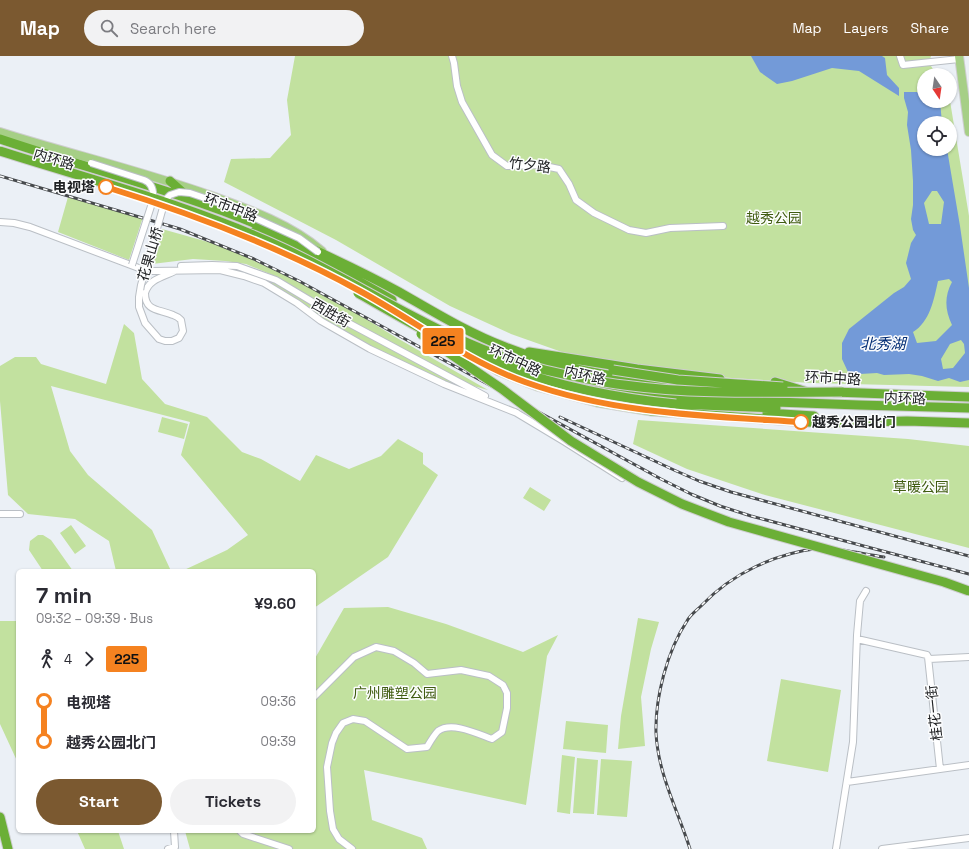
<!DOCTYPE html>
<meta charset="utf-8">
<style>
:root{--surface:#fff;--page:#f2f2f3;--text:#2b2b33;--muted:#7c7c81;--accent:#7b5930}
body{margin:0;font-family:"Space Grotesk","Noto Sans SC",sans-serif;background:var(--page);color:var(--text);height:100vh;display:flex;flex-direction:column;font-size:15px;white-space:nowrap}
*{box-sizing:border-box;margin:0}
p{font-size:13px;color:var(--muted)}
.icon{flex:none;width:22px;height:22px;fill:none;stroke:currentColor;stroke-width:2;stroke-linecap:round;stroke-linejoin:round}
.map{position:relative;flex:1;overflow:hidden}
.details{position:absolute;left:16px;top:513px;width:300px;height:264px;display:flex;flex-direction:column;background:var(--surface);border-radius:6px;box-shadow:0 1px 3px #0004}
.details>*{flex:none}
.badge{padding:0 8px;border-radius:3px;font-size:14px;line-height:26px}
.needle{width:26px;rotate:167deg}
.tools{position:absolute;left:917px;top:12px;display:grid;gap:8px}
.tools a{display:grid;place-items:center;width:40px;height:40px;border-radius:50%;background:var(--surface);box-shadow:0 1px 3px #0004;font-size:20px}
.map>.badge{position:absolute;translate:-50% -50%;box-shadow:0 0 0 2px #fff}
.legs{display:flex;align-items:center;gap:6px;height:44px;padding:0 20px;font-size:13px}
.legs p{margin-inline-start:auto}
.summary{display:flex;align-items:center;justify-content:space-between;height:68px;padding:0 20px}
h1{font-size:22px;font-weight:700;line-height:30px}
.action{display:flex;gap:8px;margin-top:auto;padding:8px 20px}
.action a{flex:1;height:46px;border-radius:24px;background:var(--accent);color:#fff;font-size:16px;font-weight:700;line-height:46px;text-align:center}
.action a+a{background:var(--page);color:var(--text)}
ul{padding:0 20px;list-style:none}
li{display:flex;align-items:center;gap:14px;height:40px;font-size:15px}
li i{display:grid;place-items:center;width:6px;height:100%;margin:0 5px;background:currentColor}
li i::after{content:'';width:10px;height:10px;margin:-5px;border:3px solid;border-radius:50%;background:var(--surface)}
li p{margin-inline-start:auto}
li:first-child i{background:linear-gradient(#0000 50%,currentColor 0)}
li:last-child i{background:linear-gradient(currentColor 50%,#0000 0)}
header{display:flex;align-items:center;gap:24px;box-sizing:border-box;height:56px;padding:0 20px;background:var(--accent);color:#fff}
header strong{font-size:19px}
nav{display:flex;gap:22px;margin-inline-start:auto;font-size:14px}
.search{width:280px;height:36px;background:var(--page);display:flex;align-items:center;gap:10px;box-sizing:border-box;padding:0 14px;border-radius:22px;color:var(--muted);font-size:15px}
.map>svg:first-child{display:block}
</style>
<header>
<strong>Map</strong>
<div class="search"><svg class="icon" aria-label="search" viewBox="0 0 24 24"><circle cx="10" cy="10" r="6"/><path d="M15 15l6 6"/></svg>Search here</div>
<nav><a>Map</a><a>Layers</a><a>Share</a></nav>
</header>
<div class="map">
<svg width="969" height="793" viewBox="0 0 969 793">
<rect width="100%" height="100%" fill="#ebf0f6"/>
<path fill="#c2e19f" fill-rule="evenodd" d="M295,0h636l-2,7 8,12h-13v26h26l19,115v171l-158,-4 -79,-5 -44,-3 -112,-18 -65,-23 -61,-28 -114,-66 -112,-58 7,-23 39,-1 21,-23 -4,-35zM924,67h26v26h-26z
M68,141l75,20 -14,43 -71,-28z
M162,173l64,18 79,38 38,20 54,33 91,52 -18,-5 -125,-67 -68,-41 -31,-13 -21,-3 -32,-2 -41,5z
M246,216l30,10 192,108h-3l-59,-25 -44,-22 -36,-22 -54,-37z
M124,268l10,9 8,46 23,25 42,13 35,35 19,7 39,22 16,-26 33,14 32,-13 17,-17 25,14v11l15,11 -50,82 -74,51v-37h-132l45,-21 21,-15 -67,-80 9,-33 -139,-36 19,65 18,24 64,55 19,41h-55l-7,-30 -34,-22 -47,-5 -20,-19 -8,-94v-35l15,-9h21l5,7 65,20z
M162,361l26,7 -4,15 -26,-7z
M638,364l270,19 61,7v102l-204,-53 -78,-26 -54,-25z
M530,431l21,13 -7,11 -21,-13z
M71,469l15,21 -11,8 -15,-21z
M38,479h5l8,5 22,31h-30l-14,-21 1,-9z
M388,551l58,17 77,28 35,-17 -11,21 -21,149 -162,-35 8,50 50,18 5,11h-237l-5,-18h129v-171l30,-52z
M638,562l21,4 -8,27 -10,48 4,49 -27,3 3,-33z
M0,565h18v142l-18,-39z
M781,623l60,11 -13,82 -61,-11z
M566,665l42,4 -2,28 -43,-4z
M562,699l13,2 -5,57 -13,-2z
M577,702l21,2 -4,54 -21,-1z
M601,703l31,2 -5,56 -30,-2z
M77,775h41l6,18h-39z"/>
<path fill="#739ad8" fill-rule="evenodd" d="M751,0h131l3,2 2,17 12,13v8l-40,-25 -27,-3 -40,13 -15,3 -17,-12z
M904,36h13l7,3v6h16l2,22h-18v26h23l13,77 9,62v92l-9,2 -11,-4 -11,3 -16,-5 -13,-2 -25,1 -7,-2 -17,1 -12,-2 -6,-13v-16l7,-14 45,-36 10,-6 7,-8 -5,-16 5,-20 5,-8 -3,-5 -2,-11 2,-14v-24l-2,-31 -4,-25 1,-13 -4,-14zM932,135h5l7,11 -3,22h-12l-5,-21zM949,223l3,3c-8,15 -7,28 0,43l-16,16 -19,2 -4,-11c17,-10 21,-33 25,-51zM961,284l3,4 1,9 -12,15 -10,1 -2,-10 9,-15z"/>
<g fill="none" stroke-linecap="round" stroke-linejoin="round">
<g stroke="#babfc5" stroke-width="8">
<path id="minor" d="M452,0l2,7 3,23 5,16 30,53 15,11 33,-1 19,4 10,15 7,16 18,13 35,17 17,3 24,-5 53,-2
M900,0l3,9 56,-6
M0,166l14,1 16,4 114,43 8,1 68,-1 24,6 20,7 33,20 24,18 49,28 74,35 73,29
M181,210l31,-1 25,1 39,14 65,39 144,77
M145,237c4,-14 18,-16 30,-22
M515,356l50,30 57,36
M0,458h20
M857,583l70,16 2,4 40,-2
M928,601l12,112
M314,641l40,-40 22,-10 18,4 20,12 13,11 34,-4 28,6 14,9 4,8v15l-5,24 -10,7c-14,-5 -40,-18 -54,-8 -4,4 -8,11 -11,16l-20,2 -42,-28 -12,-2 -10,4 -7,10 -4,10 -5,24 3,44 3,18 6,10 13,10
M847,726l122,-17
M240,775l3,3 46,15
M168,793l7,-2 -1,-16
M836,793l17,-107 4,-107 3,-34 6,-10
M882,793l87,-11"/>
</g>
<g stroke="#cececf" stroke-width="10">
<path id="major" d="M959,0l10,76
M0,76c70,22 142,39 212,64 39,14 78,28 110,55"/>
</g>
<g stroke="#cececf" stroke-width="11">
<path id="highway" d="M0,83c89,30 182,53 268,90 45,20 89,40 131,63 35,20 69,41 106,55 55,22 112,32 170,36
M170,125l18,16
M255,175l82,38 55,31
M529,296l108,17 83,10
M480,304l19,11 38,15 60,16 55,9 170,12 85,-2 62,2
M775,326l29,9
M591,331c51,9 102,11 154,14 75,3 149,5 224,7
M834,336l135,5
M676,348l100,4
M767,357l47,3
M0,761l8,32"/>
</g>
<use href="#minor" stroke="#fff" stroke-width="6"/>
<use href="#major" stroke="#a6cf86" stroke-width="8"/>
<use href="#highway" stroke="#6baf36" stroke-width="9"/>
<g stroke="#474a4d" stroke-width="3">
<path id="rail" d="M0,120l180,53 74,30 45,22 362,198 30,15 29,12 31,10 218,58
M560,361l114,53 25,11 32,11 238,64
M690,793c-12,-38 -32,-75 -34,-116 -1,-35 11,-82 31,-112 3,-6 9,-10 14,-15 31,-33 75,-53 120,-58 7,-1 14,1 21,2 14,2 28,5 42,7"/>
</g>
<use href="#rail" stroke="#fcfdfe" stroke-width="1.5" stroke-dasharray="4.5" stroke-linecap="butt"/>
<g stroke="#babfc5" stroke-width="8" stroke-linecap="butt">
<path id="minor-bridge" d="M91,107l53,17c8,3 10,11 9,20l-21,65
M145,237c0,19 15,16 28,22 3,1 6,3 8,5l2,11 -4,7 -7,3h-7l-6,-2 -14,-16 -6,-16v-10l2,-12 21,-74 5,-13 3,-3 9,-3 11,1 41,14 68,31 19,14"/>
</g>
<g stroke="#cececf" stroke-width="11" stroke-linecap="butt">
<path id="highway-bridge" d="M0,95c95,30 192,55 283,97 87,41 167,98 262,122 26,6 52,12 79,15 72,10 146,7 218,7
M358,237c45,26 91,53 140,71 58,22 117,34 178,40
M421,278l81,55 69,52 67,41 44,22 47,18 215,60 25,9
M613,314l65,10 105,7"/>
</g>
<use href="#minor-bridge" stroke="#fff" stroke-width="6"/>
<use href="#highway-bridge" stroke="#6baf36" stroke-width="9"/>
</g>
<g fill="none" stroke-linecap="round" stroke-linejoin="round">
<g stroke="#fff" stroke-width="9">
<path id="line-1" d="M106,131c87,27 172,59 252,103 56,30 106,70 167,92 88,32 183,34 276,40"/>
</g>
<use href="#line-1" stroke="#f58220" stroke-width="6"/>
</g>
<g fill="#fff" stroke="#f58220" stroke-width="2">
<circle cx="106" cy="131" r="7"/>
<circle cx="801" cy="366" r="7"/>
</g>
<g text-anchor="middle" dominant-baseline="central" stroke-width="3" stroke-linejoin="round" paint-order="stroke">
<g font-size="14" fill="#202224" stroke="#fcfdfe">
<text transform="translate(54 103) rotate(17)">内环路</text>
<text transform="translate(530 109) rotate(7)">竹夕路</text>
<text transform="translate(231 151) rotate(21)">环市中路</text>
<text transform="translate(150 198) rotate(-74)">花果山桥</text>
<text transform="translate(331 257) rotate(30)">西胜街</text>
<text transform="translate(515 304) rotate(25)">环市中路</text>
<text transform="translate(585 319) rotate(13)">内环路</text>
<text transform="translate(833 322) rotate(3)">环市中路</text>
<text transform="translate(905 342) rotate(2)">内环路</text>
<text transform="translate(934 657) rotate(-96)">桂花一街</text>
</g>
<g font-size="14" font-weight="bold" fill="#202224" stroke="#fcfdfe" text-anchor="end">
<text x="95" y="131">电视塔</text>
<text x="812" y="366" text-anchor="start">越秀公园北门</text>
</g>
<g font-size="14" fill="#405c11" stroke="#fcfdfe">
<text x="774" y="162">越秀公园</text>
<text x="921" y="431">草暖公园</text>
<text x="395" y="637">广州雕塑公园</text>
</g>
<g font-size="15" font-style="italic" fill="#002c74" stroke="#fcfdfe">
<text x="883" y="287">北秀湖</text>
</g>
</g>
</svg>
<div class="tools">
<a><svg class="needle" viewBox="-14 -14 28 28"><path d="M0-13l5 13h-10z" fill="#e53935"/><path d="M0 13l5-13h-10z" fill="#7c7c81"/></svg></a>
<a><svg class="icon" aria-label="locate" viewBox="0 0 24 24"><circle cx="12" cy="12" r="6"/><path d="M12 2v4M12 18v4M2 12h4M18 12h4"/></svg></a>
</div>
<b class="badge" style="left:443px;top:285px;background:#f58220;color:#111">225</b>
<section class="details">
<div class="summary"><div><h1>7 min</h1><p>09:32 – 09:39 · Bus</p></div><b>¥9.60</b></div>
<div class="legs"><svg class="icon" aria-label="walk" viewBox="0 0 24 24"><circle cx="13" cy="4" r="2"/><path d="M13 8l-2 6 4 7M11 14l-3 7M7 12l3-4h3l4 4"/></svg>4<svg class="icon" aria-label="forward" viewBox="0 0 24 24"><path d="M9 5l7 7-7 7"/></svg><b class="badge" style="background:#f58220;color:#111">225</b></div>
<ul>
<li><i style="color:#f58220"></i><b>电视塔</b><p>09:36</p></li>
<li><i style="color:#f58220"></i><b>越秀公园北门</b><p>09:39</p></li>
</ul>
<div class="action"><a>Start</a><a>Tickets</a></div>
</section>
</div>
